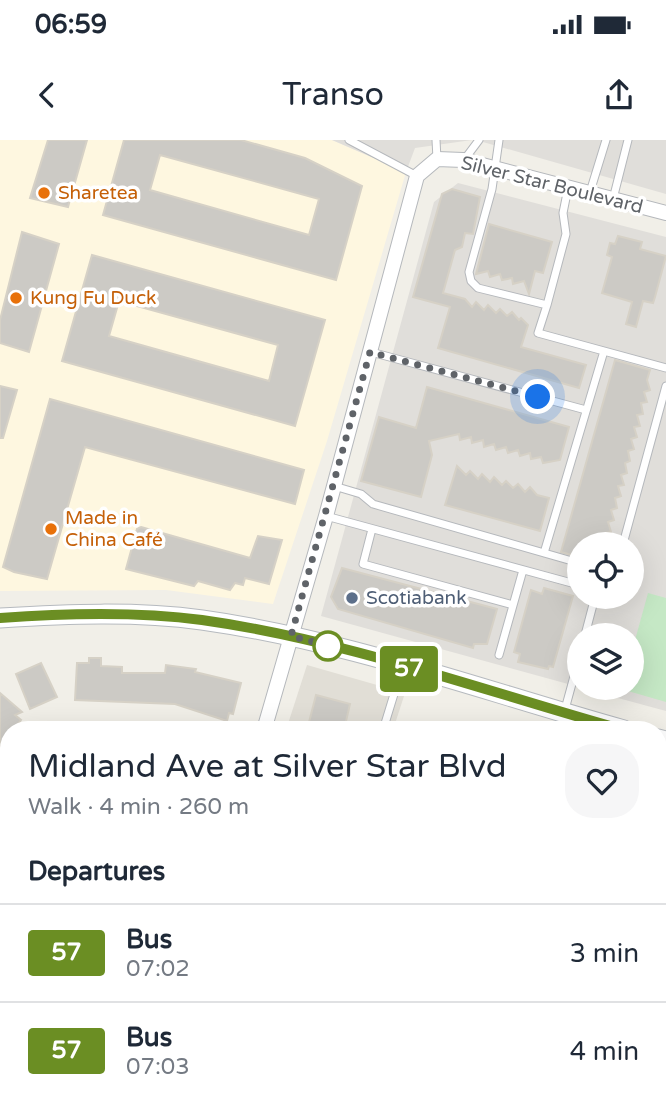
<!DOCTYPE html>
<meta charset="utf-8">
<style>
:root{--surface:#fff;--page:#f6f6f7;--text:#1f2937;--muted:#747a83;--line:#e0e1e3}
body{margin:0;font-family:"Varela Round",sans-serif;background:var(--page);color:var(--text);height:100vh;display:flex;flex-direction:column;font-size:26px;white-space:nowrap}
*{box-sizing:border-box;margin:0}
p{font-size:23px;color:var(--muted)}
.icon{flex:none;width:38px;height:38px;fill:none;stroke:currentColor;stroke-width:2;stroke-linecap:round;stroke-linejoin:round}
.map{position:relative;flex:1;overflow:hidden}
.panel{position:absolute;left:0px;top:581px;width:667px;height:392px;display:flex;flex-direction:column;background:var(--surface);border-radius:28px 28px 0 0;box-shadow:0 7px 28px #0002}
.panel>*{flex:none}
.badge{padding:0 14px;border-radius:5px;font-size:24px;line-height:46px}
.controls{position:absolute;left:567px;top:392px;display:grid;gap:14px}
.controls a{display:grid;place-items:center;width:77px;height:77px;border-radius:50%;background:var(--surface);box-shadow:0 7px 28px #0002;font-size:35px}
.you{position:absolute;width:35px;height:35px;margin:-18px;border:5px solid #fff;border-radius:50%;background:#1a73e8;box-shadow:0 0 0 10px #1a73e833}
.map>.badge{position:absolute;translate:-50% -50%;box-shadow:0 0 0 4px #fff}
h2{padding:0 28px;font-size:26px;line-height:63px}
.round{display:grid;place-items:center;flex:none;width:74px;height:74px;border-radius:28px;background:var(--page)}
.headline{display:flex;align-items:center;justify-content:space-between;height:119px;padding:0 28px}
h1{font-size:33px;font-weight:600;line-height:52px}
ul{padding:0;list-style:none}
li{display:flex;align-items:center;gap:21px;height:98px;padding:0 28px;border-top:2px solid var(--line)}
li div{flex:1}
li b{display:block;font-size:26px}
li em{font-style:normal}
li .badge{min-width:77px;font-weight:700;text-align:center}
.status{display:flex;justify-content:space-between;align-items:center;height:49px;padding:0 35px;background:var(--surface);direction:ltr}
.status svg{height:19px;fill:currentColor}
header{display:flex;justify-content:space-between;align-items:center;height:91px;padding:0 28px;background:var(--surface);font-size:32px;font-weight:600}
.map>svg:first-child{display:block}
</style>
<div class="status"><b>06:59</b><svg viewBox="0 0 49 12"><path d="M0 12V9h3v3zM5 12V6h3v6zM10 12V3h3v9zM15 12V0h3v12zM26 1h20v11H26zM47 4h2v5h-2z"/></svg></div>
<header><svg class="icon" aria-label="back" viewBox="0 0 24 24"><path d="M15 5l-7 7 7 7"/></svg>Transo<svg class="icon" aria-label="share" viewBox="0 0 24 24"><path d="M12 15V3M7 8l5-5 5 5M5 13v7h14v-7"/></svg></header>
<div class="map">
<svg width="666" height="973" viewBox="0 0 666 973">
<rect width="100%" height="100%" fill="#f1efe8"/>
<path fill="#fef7e0" d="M0,0h332l74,32 -79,269 -54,163 -107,-14 -166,1z"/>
<path fill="#e0deda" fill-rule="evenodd" d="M332,0h140l-57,8 -9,24z
M476,0h190v54z
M458,43l208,54v474l-85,-23h51v-53h-53v52l-258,-71 113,-414zM579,404h53v53h-53z"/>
<path fill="#e1ded6" d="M307,525l98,28 -12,37h-107z"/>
<path fill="#c5e8c5" d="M648,453l18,5v104l-45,-13 11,-1v-37z"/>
<path fill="#cccac5" stroke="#d6d1c6" stroke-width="2" fill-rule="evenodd" d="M48,0h39l-19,67 -38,-9z
M124,0h117l64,18 57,28 -26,94 -233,-65zM160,15l159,44 -10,36 -159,-45z
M452,49l28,8 -7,37 -8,-1 -3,14 -7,3 -12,43 22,6 7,8 4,-5 8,8 4,-5 8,8 4,-4 7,7 5,-4 7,8 2,-2 7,7 -7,22 65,18 -7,23 -141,-40 12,-41 -37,-10 29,-103z
M489,84l63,18 -9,31 -8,-2 -6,23 -5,-13 -11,3 -1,-6 -10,2 -2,-6 -10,3 -2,-6 -12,3z
M22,92l37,12 -30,108 -29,-9v-23z
M618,96l24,6 -2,7 26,7 -11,41 -2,6 -10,-2 -7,26 -10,-3 6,-22 -30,-9 10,-36 -5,-2 3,-12 5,1z
M92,115l233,65 -30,106 -233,-65zM119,161l159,44 -9,36 -160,-45z
M615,220l35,10 -3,10 3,10 -6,2 3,10 -6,1 2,11 -6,1 3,11 -6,1 3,10 -6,2 3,10 -6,2 2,10 -5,2 2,10 -6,2 3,10 -6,1 3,10 -6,2 2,10 -6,2 3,10 -6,2 3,10 -6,1 2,11h-28v13l-18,-5z
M0,246l17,4 -14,48h-3z
M427,247l142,40 -9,33 -17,3 -2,-6 -10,2 -1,-6 -10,3 -2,-6 -10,3 -2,-6 -10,3 -2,-6 -10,3 -1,-7 -11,3 -1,-6 -11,3 -1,-6 -30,7 3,14 -11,42 -60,-16 18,-64 37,11z
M50,259l254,71 -9,34 -210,-57 -38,132 -33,-7 -11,-5z
M457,326l9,9 4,-4 8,8 4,-5 8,8 4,-5 8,8 4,-4 7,7 5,-4 7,8 5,-5 7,8 12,3 -9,33 -95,-26z
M141,387l109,31 8,-22 24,4 -13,44 -24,-6 -2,7 -8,-2 -5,7 -32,-9 -4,5 -68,-17 11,-40z
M342,428l155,41 -10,35h-13l-1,4 -135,-39 -7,-12z
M544,448l29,8 -20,71 -4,-1 -1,3 -30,-7 2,-8 -6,-2 17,-62 11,4z
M89,518h12v8l21,1v6h43l1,-8 30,4 -1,3 46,11 -8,31 -4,-1 -2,8 -52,-17 -100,-4 2,-37h12z
M41,523l16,34 -27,12 -14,-35z
M0,553l22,19 -7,3 6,5 -8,10h-4v5l-9,11z
M316,555l34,9 -6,26h-37z"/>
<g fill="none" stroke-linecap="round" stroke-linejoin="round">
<g stroke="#b5b8bc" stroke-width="9">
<path id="lane" d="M349,0l68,36
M436,0l1,19
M499,0l-7,49 -23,83 2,9 7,7 69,17 19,-71 -3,-21 5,-25
M464,20l15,-20
M590,52l16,-52
M613,59l15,-59
M547,165l-9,28 128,35
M371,212l215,58
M334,346l27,8 12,10 206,59
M326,376l253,69
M372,389l-9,35 150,41
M623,404l43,-158
M544,413l60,-202
M585,495l10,-38
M499,515l24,-85
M564,573l15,-55
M383,590l19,-62"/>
</g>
<g stroke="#b5b8bc" stroke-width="16">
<path id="street" d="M264,590l62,-214 91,-340 20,-17 26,1 203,53
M658,724l8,2
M0,857l9,-24
M658,886l8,3
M169,964l1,9"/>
</g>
<g stroke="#b6babf" stroke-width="21">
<path id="secondary" d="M0,478c67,-4 135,-7 202,2 143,20 282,71 422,110
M658,599l8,2"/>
</g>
<use href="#lane" stroke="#fff" stroke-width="7"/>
<use href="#street" stroke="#fff" stroke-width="14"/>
<use href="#secondary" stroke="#fff" stroke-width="19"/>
</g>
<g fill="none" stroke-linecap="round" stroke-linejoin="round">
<g stroke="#fff" stroke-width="16">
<path id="line" d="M0,478c67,-5 135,-7 202,2 143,20 282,71 422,110"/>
</g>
<use href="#line" stroke="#6b8e23" stroke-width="10"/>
<path stroke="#5f6368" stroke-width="7" stroke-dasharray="0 12.6" d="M328,506l4,1 -41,-11 79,-284 168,45"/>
</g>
<g fill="#e8710a" stroke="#fff" stroke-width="2.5">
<circle cx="44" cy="53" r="7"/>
<circle cx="16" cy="158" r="7"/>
<circle cx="51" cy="389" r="7"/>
</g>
<circle fill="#5c6f8a" stroke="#fff" stroke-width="2.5" cx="352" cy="458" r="7"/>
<circle fill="#fff" stroke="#6b8e23" stroke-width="3.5" cx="328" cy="506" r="14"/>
<g text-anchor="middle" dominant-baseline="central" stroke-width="7" stroke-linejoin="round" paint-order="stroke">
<g font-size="19" fill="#5f6368" stroke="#fff">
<text transform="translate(552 45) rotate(14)">Silver Star Boulevard</text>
</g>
<g font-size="19" fill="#c56008" stroke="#fff" text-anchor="start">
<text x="58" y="53">Sharetea</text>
<text x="30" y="158">Kung Fu Duck</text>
<text x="65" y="378">Made in<tspan x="65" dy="22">China Café</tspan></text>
</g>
<g font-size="19" fill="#4e5e75" stroke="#fff" text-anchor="start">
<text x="366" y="458">Scotiabank</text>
</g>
</g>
</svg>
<div class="controls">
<a><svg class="icon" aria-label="locate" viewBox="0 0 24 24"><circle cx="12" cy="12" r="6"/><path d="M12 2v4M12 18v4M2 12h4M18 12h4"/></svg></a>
<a><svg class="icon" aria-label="layers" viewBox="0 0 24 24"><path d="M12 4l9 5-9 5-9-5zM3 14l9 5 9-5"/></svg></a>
</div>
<div class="you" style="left:538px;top:257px"></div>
<b class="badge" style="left:409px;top:529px;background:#6b8e23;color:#fff">57</b>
<section class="panel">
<div class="headline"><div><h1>Midland Ave at Silver Star Blvd</h1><p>Walk · 4 min · 260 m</p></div><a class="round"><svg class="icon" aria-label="heart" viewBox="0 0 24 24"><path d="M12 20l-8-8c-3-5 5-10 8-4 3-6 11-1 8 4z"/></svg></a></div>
<h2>Departures</h2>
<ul>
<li><span class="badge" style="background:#6b8e23;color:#fff">57</span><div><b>Bus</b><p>07:02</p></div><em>3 min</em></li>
<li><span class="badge" style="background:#6b8e23;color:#fff">57</span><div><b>Bus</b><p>07:03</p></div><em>4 min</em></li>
</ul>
</section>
</div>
